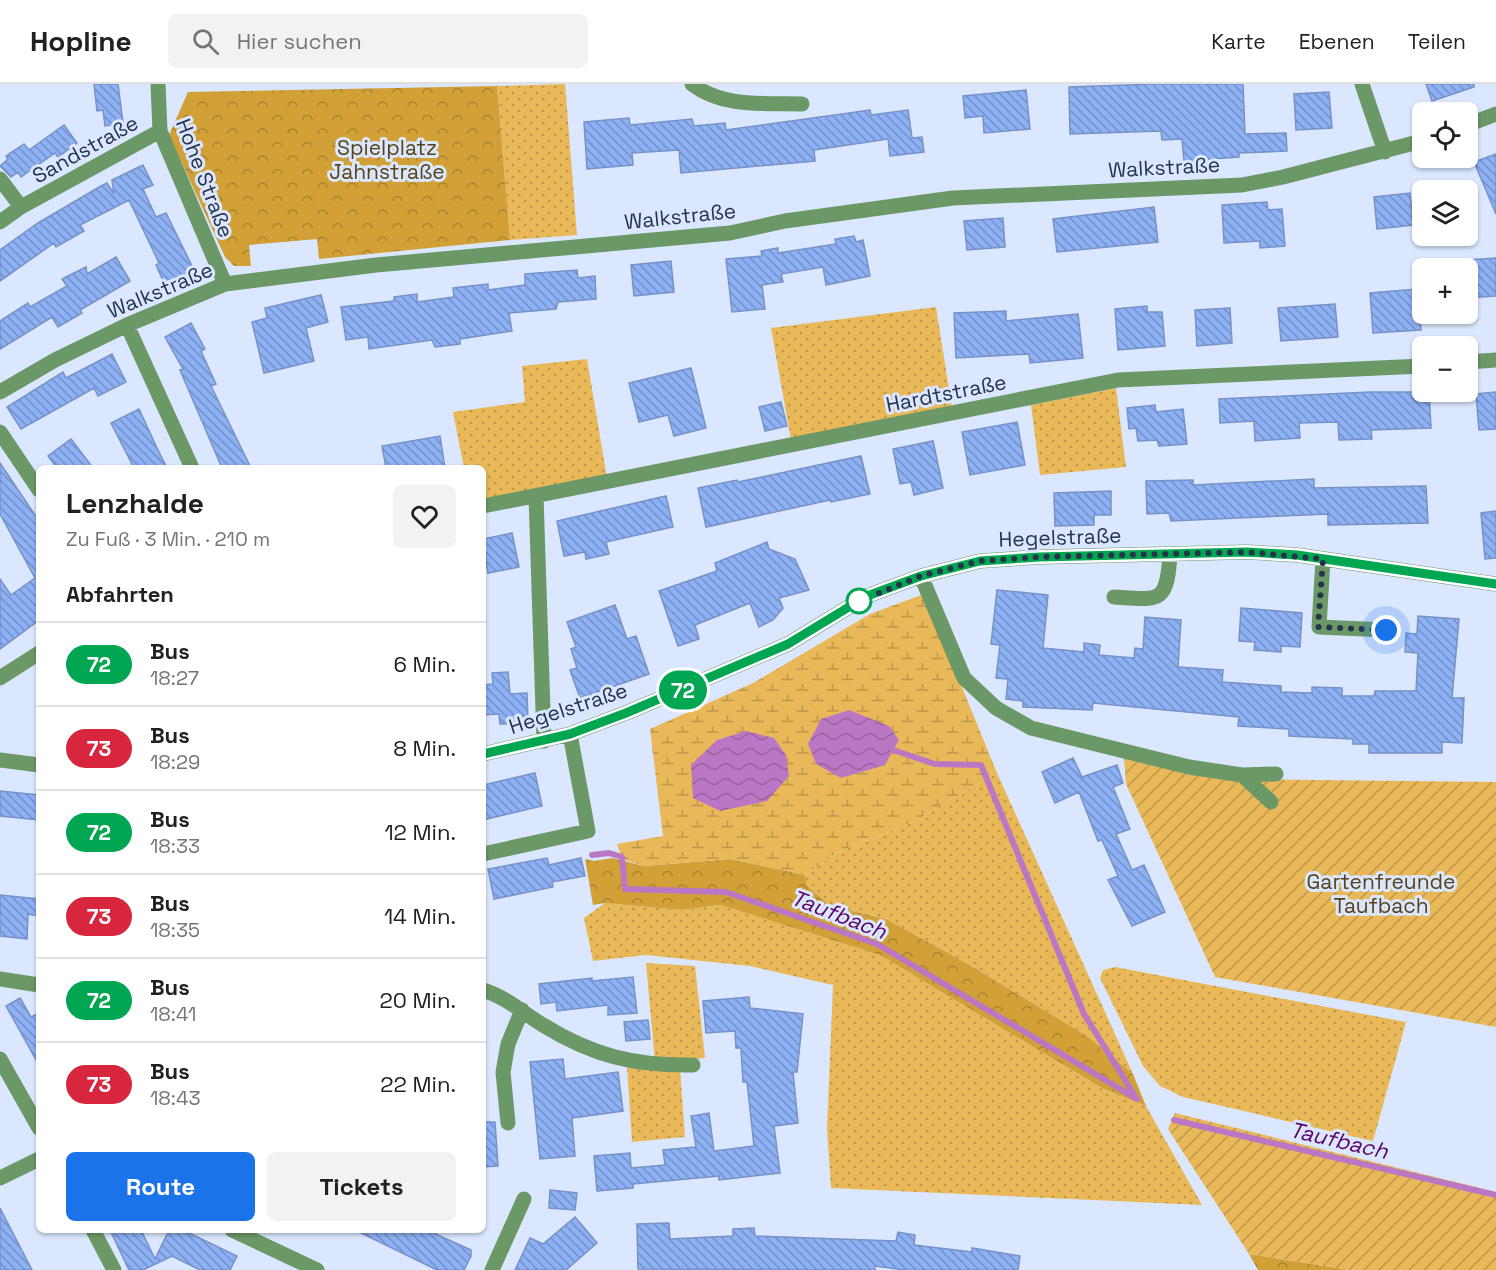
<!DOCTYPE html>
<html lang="de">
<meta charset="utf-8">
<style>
:root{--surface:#fff;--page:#f2f2f2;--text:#202124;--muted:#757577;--line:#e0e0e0;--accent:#1a73e8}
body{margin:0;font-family:"Space Grotesk",sans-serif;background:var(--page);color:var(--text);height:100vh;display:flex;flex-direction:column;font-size:22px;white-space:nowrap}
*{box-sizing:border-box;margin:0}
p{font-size:20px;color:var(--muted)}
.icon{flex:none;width:33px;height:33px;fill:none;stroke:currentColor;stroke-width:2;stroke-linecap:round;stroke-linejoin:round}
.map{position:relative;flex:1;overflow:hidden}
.panel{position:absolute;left:36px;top:381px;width:450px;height:768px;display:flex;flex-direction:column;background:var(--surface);border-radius:9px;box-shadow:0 2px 4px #0004}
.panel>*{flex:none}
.badge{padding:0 12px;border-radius:20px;font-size:21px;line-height:39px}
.tools{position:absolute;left:1412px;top:18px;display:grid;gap:12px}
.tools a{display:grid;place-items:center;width:66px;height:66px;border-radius:9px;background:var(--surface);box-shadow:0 2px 4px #0004;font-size:30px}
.you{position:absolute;width:30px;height:30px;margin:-15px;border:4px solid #fff;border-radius:50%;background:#1a73e8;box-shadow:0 0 0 9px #1a73e833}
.map>.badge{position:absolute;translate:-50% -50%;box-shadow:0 0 0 3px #fff}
h2{padding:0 30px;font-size:22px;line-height:54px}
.round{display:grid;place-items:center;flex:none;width:63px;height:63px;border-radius:9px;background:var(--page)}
.overview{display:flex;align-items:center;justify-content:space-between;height:102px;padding:0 30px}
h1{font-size:28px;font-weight:700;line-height:45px}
.cta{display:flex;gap:12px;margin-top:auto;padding:12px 30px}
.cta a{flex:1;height:69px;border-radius:9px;background:var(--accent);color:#fff;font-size:24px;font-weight:700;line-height:69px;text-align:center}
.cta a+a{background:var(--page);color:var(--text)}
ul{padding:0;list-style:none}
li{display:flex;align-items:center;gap:18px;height:84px;padding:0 30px;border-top:2px solid var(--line)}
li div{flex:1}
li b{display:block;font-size:22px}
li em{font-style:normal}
li .badge{min-width:66px;font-weight:700;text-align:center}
header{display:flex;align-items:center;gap:36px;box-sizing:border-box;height:84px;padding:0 30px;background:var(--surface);border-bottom:2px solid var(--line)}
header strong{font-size:28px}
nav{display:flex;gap:33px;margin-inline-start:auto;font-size:21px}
.search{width:420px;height:54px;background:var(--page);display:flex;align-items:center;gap:15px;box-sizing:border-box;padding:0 21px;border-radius:9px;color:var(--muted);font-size:22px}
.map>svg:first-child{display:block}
</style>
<header>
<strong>Hopline</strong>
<div class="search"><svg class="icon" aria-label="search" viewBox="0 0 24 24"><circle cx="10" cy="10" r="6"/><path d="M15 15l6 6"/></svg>Hier suchen</div>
<nav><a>Karte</a><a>Ebenen</a><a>Teilen</a></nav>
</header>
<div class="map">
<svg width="1496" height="1186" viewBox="0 0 1496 1186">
<defs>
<pattern id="grass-dots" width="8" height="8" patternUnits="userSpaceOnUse" patternTransform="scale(1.5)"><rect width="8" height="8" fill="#e9b959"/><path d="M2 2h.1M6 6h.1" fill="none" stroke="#bd974c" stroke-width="1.8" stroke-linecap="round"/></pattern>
<pattern id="forest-crowns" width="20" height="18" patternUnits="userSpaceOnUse" patternTransform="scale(1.5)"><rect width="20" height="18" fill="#d1a036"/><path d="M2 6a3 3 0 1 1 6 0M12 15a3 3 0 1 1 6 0" fill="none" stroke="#aa8330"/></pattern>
<pattern id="wetland-marsh" width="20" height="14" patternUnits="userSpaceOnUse" patternTransform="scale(1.5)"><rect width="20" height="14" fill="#e9b959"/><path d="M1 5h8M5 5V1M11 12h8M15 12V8" fill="none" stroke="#bd974c"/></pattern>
<pattern id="garden-furrows" width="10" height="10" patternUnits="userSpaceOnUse" patternTransform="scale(1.5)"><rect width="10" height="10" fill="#e9b959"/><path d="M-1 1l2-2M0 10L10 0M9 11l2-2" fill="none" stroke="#bd974c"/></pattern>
<pattern id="water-waves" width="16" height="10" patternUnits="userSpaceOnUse" patternTransform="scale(1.5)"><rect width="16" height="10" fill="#ba77c3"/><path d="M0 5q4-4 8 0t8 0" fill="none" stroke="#9762a0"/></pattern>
<pattern id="building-back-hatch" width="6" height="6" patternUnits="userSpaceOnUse" patternTransform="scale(1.5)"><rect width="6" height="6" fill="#8db1f5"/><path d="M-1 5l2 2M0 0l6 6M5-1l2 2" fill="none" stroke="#7391c8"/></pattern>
</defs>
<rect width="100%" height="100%" fill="#dae7fe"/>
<path fill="url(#grass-dots)" d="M565,0l12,151 -67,5 -13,-154z
M936,223l16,101 -161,32 -20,-112z
M587,275l20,119 -124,23v-33h-19l-11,-56 72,-10 -3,-36z
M1116,304l10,79 -86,8 -9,-70z
M997,689l136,301 -46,-38 -119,-72 -82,-45 -55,-13 -24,-20 -2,-11 31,-22 77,-31z
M605,819l76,7 40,-5 159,50 222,133 44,18 56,99 -371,-17 -4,-59 6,-144 -83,-19 -104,-11 -53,6 -9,-43z
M646,879l49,3 10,92 -50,4z
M1115,883l291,55 -33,119 -190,-44 -23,-11 -17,-20 -43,-88 3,-8z
M627,982l53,3 5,68 -53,5z"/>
<path fill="url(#forest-crowns)" d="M497,2l13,154 -191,19 -2,-20 -68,6 2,21h-17l-9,-9 -56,-122 19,-43z
M612,774l32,8 87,-7 74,16 2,11 24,20 55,13 82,45 119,72 46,38 13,32 -44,-18 -222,-133 -159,-50 -40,5 -76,-7 -12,2 -8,-46 10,2z
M1249,1170l101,16h-92z"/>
<path fill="url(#wetland-marsh)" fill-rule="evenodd" d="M924,510l73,179 -84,49 -77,31 -31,22 -74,-16 -87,7 -22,-7 -5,-15 46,-8 -13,-107 103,-46 117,-69zM899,656l-15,25 -68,-1z"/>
<path fill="url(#garden-furrows)" d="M1124,674l95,21 277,3v245l-281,-50 -89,-193z
M1175,1029l321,79v78h-146l-101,-16 -81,-125z"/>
<path fill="url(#water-waves)" d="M849,626l40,16 10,14 -14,25 -44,13 -25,-14 -8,-20 13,-25z
M746,647l28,7 12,17 3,21 -22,25 -47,10 -27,-13 -2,-33 26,-25z"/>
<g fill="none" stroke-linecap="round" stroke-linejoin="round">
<path stroke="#ba77c3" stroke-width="6" d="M893,666l42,14 46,1 103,249 51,82
M592,771l17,-2 13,4 3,32 101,3 151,52 260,155
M1174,1036l322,75"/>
</g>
<path fill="url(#building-back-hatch)" stroke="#7692c7" stroke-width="1.5" d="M94,0h24l5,39 -18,3 -2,-16 -6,1z
M1158,0h85l2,50 41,-1 1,18 -48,2v4l-55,4 -2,-22 -20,1 -1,-9 -91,3 -1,-47z
M1426,0h48v3l-42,14z
M1026,6l4,39 -46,4 -1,-17 -18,2 -2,-22z
M1329,8l3,36 -36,2 -2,-36z
M870,26l1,5 37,-5 4,28 10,-1 2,15 -34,4 -2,-17 -74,11 1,11 -134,12 -2,-23 -47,3 1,12 -46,4 -3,-47 45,-4 1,7 62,-6 2,7 31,-3 1,7z
M64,41l13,18 -19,14 -3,-4 -34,24 -3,-5 -7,5 -11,-11 8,-7 -2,-3 18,-12 5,6z
M1496,70v60l-22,-52z
M143,81l10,20 -10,4 13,28 10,-4 30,61 -30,13 -10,-22 3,-2 -30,-63 -49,25 4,6 -28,16 -2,-4 -54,38v-31l38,-27 63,-37 6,-3 7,11 -2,-14z
M1410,109l3,32 -36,4 -3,-32z
M1267,118l1,8 14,-1 3,37 -25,2v-7l-36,2 -2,-38z
M1154,123l4,35 -101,10 -4,-33z
M1003,134l2,29 -38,3 -3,-29z
M854,152l2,6 7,-2 7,36 -44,9 -3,-18 -42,7 2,8 -21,3 3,24 -33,3 -6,-53 36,-3 -1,-5 17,-3v5l58,-9 -1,-5z
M116,173l14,24 -50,29 2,3 -24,14 -6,-10 -52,32v-28l28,-18 2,4 37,-21 -5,-7 24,-12 1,7z
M1496,174v38l-29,2v-38z
M671,177l3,31 -40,4 -3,-31z
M577,186l1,8 17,-2 1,23 -38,3 -2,7 -47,4 3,18 -52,8v5l-25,3 -3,-7 -63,9 -1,-12 -22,3 -5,-33 53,-6v-4l23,-3v8l37,-5 -1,-9 35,-4v6l37,-5v-11z
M1418,205l3,41 -48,3 -3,-40z
M321,211l7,27 -22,6 8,33 -50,12 -12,-51 15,-4 -2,-10z
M1335,220l3,33 -57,4 -3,-33z
M1147,222v6h15l3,34 -47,4 -3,-41z
M1230,224l2,35 -35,3 -2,-36z
M1006,227v10l72,-7 5,44 -53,5 -1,-9 -73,4 -2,-45z
M191,239l14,26 -4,2 15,33 -5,2 40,82h-29l-42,-98 3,-1 -18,-32z
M112,270l14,28 -28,14 -4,-8 -73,41 -14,-22 56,-35 3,6z
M691,284l15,60 -32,8 -6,-21 -29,7 -10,-39z
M1370,308h59l2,36 -60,2 1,9 -33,1 -1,-18 -39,1 1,15 -45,3 -1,-20 -34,2 -1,-24z
M1496,308v37l-17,1 -3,-36z
M781,318l6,24 -22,5 -6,-24z
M1155,321l1,7 27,-3 4,35 -28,2 -2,-6 -19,1 -2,-13 -7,1 -2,-21z
M139,325l18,39 10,20h-33l-23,-45z
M1017,338l8,43 -55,10 -8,-43z
M440,352l5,32h-59l-4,-22z
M71,355l22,29h-36l-9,-12z
M933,357l10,47 -29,7 -3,-13 -11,2 -7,-35z
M861,372l9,38 -39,8 -1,-2 -124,27 -8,-39 39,-8 1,2z
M0,379l39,58v99l-39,29v-70l11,16 24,-17 -35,-64z
M1314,395v9l112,-2 2,37 -100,2v-11l-157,7 -2,-8 -22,1 -1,-33 47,-1v5z
M1111,407v24h-17v10l-39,1 -1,-33z
M666,412l7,31 -67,15 3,12 -23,5 -1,-7 -21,4 -7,-35z
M1496,427v47l-11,1 -4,-46z
M512,449l7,34 -31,6 -5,-34z
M767,458l2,7 26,10 14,31 -30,8 4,10 -10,12 -14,7 -9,-24 -55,22 4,14 -21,7 -19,-55 58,-20 -2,-8z
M997,506l51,5 -5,53 41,4v-9l16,2 -1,10 35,3 1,-10 8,1 2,-32 36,3 -3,47 45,3 -1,12 59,4v6l31,1v-6l30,1v8h32l1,-5h41l2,-38 -13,-1 1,-19 11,1 1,-18 41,3 -7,79h12l-2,45 -20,-1v11h-73v-9h-16v-5l-64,-3v-7l-51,-3 1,-9 -146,-14 -1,7 -69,-3v-6l-17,-2 2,-20 -12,-1 4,-33 -9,-1z
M615,521l12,34 9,-3 13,38 -69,24 -10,-28 7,-2 -6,-19 5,-2 -9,-25z
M1241,524l61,5 -2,34 -19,-1v6l-27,-2 1,-8 -16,-1z
M508,588l2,22 17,-1 1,30 -28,1 -1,-10 -16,1v-30l10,-1 -1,-11z
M1073,674l9,19 35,-12 6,18 -10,4 17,42 -14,5 16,36 12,-5 21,47 -33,14 -24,-46 10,-4 -16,-36 -4,1 -19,-49 -24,11 -13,-31z
M535,689l7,33 -59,14v-35z
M0,707l39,4v25l-39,-4z
M547,774l2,7 32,-7 4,18 -33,6 1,5 -59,12 -6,-30z
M0,811l39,4v17l-11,-2 -1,25 -27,-3z
M633,893l4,36 -29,2v-10l-51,6 -1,-9 -15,2 -2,-20 53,-6v3z
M749,913l1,11 53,6 -6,58h-4l5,51 -24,3 6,47 -61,7v-4l-86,8v4l-36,3 -3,-35 36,-3 1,15 34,-3 -2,-15 33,-3 -5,-31 18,-3 5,38 40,-5 -7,-64h-4l-2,-34h-5l-1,-17 -29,2 -3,-32z
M20,914l11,19 8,-4v52l-33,-59z
M648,936l2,19 -24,2 -2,-19z
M563,975l2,20 53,-7 5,39 -51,7 3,38 -35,3 -10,-97z
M483,1038h12l3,44 -15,1z
M550,1106l27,3 -2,17 -26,-2z
M0,1124l32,62h-32z
M575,1133l22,26 -31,27h-51l15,-32 13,6z
M669,1139l1,16 63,-3v-7l21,-1 1,8 141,5 2,-9 17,3 -1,10 58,7v-4l48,8 -2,14h-113l-30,-4v4l-237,-1 -1,-45z
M110,1146h31l14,29 14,-29h14l54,26 -7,14h-30l-28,-14 -29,14h-14z
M355,1146h72l44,20v6l-7,14h-27z"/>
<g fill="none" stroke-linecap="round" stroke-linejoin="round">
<path stroke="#6b9867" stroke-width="15" d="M158,0l2,47 65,153
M692,0c31,24 73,19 110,20
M1362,0l23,68
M1467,41l29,-11
M0,95l21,28
M0,138l21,-15 139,-76
M127,241l65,143
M1467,278l29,-2
M0,308l55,-32 72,-35 98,-41 151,-19 354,-32 55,-12 168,-23 289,-13 41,-8 139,-36
M0,348l39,58
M536,412l8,245
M483,422l635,-126 304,-14
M1323,475l-4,68 67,3
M921,492l43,102 32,30 35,20 158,39 53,8 34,-1
M1114,513c46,3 53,7 56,-43
M0,594l39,-25
M483,670l87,-20 56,-21 162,-69 79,-48 54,-20 59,-15 59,-4 208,-5 50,3 199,29
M0,676l39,5
M1242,691l29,27
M483,770l105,-23 -18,-97
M0,895l39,6
M483,906c23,7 40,23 60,35 50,31 92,41 150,40
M0,975l39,69
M508,1039l-5,-51 5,-28 14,-34
M0,1094l39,-19
M93,1146l21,40
M232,1146l85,40
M492,1186l32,-71"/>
</g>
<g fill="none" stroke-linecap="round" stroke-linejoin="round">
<g stroke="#fff" stroke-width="14">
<path id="line" d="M483,670l87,-20 56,-21 162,-69 79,-48 54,-20 59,-15 59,-4 208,-5 50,3 199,29"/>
</g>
<use href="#line" stroke="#00a651" stroke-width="9"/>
<path stroke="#273349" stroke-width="6" stroke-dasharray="0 10.8" d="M859,517l62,-25 59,-15 59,-4 208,-5 76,7 -5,68 68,3"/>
</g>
<circle fill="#fff" stroke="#00a651" stroke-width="3" cx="859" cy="517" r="12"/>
<g text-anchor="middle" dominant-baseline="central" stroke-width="6" stroke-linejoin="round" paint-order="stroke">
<g font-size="21" fill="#574218" stroke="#dae7fe">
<text x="387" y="63">Spielplatz<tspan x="387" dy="24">Jahnstraße</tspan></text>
<text x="1381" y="797">Gartenfreunde<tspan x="1381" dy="24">Taufbach</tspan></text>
</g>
<g font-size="21" fill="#273349" stroke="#dae7fe">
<text transform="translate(85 65) rotate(-29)">Sandstraße</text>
<text transform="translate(1164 83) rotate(-3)">Walkstraße</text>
<text transform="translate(205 94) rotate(69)">Hohe Straße</text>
<text transform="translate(680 132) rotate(-6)">Walkstraße</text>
<text transform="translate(160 206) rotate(-23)">Walkstraße</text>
<text transform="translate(946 309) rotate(-11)">Hardtstraße</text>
<text transform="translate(1060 453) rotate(-2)">Hegelstraße</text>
<text transform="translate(568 624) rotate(-18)">Hegelstraße</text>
</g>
<g font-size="22" font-style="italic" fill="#5a0066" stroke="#dae7fe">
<text transform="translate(839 830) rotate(21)">Taufbach</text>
<text transform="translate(1339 1056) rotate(13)">Taufbach</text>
</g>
</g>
</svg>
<div class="tools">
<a><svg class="icon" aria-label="locate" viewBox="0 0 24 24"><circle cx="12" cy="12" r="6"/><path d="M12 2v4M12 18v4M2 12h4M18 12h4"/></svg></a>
<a><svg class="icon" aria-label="layers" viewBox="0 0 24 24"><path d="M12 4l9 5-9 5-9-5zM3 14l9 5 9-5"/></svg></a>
<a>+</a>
<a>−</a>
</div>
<div class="you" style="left:1386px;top:546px"></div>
<b class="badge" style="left:683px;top:606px;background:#00a651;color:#fff">72</b>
<section class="panel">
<div class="overview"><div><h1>Lenzhalde</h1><p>Zu Fuß · 3 Min. · 210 m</p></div><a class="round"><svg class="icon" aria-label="heart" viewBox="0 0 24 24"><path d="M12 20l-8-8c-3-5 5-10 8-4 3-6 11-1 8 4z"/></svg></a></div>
<h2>Abfahrten</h2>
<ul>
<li><span class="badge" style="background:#00a651;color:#fff">72</span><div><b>Bus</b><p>18:27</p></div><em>6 Min.</em></li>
<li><span class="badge" style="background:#d7263d;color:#fff">73</span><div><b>Bus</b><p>18:29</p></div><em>8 Min.</em></li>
<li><span class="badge" style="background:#00a651;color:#fff">72</span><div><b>Bus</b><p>18:33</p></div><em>12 Min.</em></li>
<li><span class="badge" style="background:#d7263d;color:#fff">73</span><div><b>Bus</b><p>18:35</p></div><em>14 Min.</em></li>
<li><span class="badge" style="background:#00a651;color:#fff">72</span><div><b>Bus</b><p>18:41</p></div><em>20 Min.</em></li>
<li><span class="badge" style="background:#d7263d;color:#fff">73</span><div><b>Bus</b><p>18:43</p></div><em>22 Min.</em></li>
</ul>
<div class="cta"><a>Route</a><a>Tickets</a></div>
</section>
</div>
